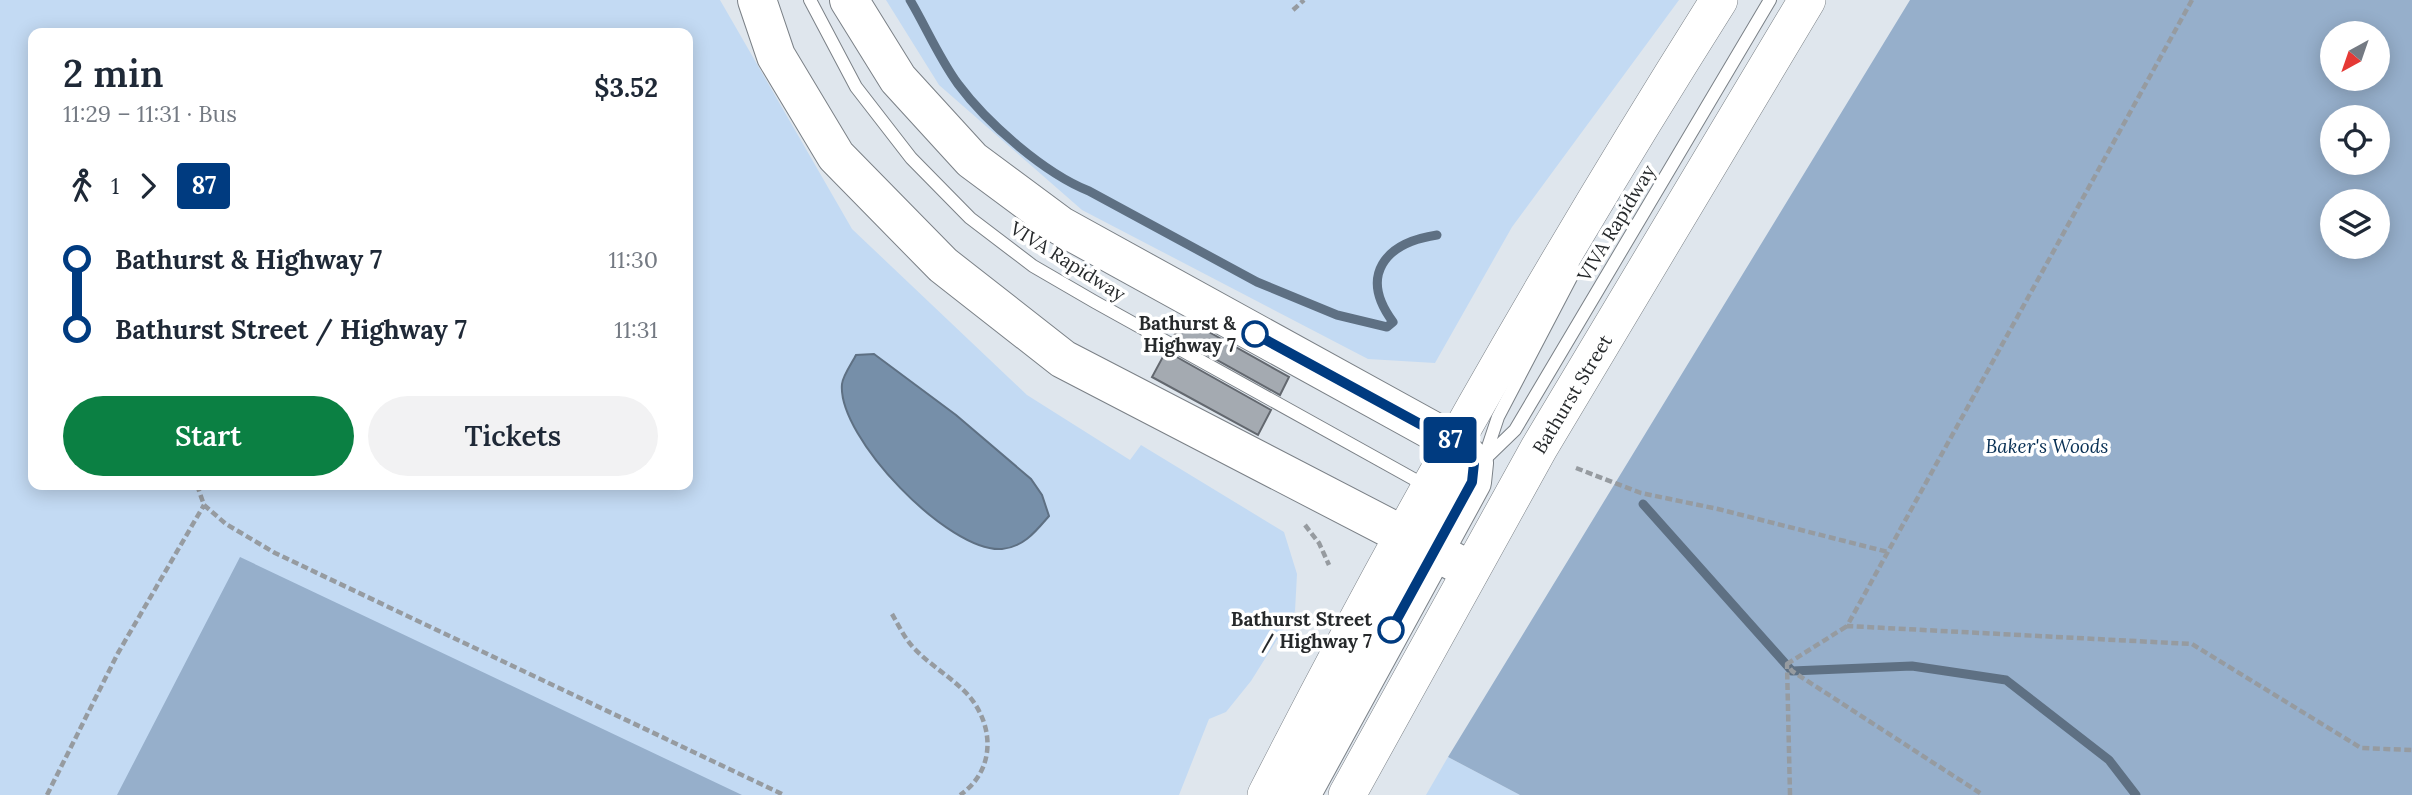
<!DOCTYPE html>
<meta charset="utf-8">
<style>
:root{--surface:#fff;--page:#f2f2f3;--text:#1f2937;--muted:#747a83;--accent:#0b8043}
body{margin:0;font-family:Lora,serif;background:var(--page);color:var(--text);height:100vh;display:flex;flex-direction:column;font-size:26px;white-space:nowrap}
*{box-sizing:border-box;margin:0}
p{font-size:23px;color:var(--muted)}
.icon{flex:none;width:38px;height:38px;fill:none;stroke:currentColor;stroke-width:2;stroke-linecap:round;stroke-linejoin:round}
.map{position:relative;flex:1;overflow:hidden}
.details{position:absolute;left:28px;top:28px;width:665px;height:462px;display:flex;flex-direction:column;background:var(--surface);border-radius:14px;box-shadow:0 4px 18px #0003}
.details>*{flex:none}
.badge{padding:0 14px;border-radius:5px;font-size:24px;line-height:46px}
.needle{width:46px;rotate:220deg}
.controls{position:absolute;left:2320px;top:21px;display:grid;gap:14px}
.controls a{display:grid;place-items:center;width:70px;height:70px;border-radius:50%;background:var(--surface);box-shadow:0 4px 18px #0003;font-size:35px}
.map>.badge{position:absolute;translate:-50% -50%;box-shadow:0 0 0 4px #fff}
.legs{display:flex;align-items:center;gap:10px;height:77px;padding:0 35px;font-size:23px}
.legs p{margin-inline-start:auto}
.summary{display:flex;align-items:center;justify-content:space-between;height:119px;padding:0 35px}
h1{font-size:38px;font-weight:600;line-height:52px}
.primary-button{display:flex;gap:14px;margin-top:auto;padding:14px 35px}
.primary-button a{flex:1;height:80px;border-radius:42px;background:var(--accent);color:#fff;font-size:28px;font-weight:600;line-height:80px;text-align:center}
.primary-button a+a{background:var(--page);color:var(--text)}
ul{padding:0 35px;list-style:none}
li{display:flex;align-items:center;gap:24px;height:70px;font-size:26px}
li i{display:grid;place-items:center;width:10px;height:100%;margin:0 9px;background:currentColor}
li i::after{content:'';width:18px;height:18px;margin:-9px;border:5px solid;border-radius:50%;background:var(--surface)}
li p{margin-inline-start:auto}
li:first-child i{background:linear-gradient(#0000 50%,currentColor 0)}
li:last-child i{background:linear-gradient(currentColor 50%,#0000 0)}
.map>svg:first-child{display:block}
</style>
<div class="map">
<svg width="2412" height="795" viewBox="0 0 2412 795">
<rect width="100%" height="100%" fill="#dfe6ed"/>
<path fill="#c3daf3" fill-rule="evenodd" d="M0,0h720l132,229 175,166 103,65 11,-15 143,87 13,42 -2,37 -44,70 -25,31 -17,7 -30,76h-1179zM33,33h655v452h-655z
M886,0h793l-167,227 -77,136 -67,-4 -286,-149 -143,-125z
M1448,757l72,38h-94z"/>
<path fill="#96afcb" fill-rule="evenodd" d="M1910,0h502v795h-892l-72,-38zM2333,33h45v46h-45zM2333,117h45v46h-45zM2333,201h45v46h-45z
M240,557l502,238h-625z"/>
<path fill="#768fa9" stroke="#5e7083" stroke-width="2" d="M874,354l82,61 75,64 11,16 7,21c-13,15 -25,31 -47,33 -53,4 -165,-112 -160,-165 1,-9 10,-21 14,-29z"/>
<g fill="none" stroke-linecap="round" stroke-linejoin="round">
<path stroke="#5e7083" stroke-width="9" d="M910,0c16,27 29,58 48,84 29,39 86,89 131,107l168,91 80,33 50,12 6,-5c-34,-46 -9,-79 44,-87
M1643,504l149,167 120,-5 94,14 103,80 27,35"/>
</g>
<path fill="#a4aab1" stroke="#63686f" stroke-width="2" d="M1184,318l105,59 -9,18 -106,-59z
M1166,351l105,59 -13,25 -106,-58z"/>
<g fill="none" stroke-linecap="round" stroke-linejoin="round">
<g stroke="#7b8187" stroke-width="14">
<path id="service" d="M810,0l46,87 55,71 59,60 63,48 62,36 333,185
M1486,458l29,-28 255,-430
M1482,465l16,-48 77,-147"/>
</g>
<g stroke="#7b8187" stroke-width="38">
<path id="secondary" d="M1266,795c139,-273 290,-537 453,-795
M1347,795l192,-347 268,-448"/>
</g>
<g stroke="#7b8187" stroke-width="40">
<path id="primary" d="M757,0l19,56 60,100 107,109 120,94 407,211
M849,0l49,79 74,81 89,66 392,216 21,21 -2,19 -171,313"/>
</g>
<path stroke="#969ba0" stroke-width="4.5" stroke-dasharray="7 3.5" stroke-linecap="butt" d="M2192,0l-345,626 345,18 169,104 51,2
M1293,10l11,-10
M1576,468l65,25 77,16 170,43
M197,485l7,20 22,19 49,29 509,242
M1305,525l14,18 10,22
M892,614c6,10 12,23 20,32 17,19 40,31 57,50 26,31 26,75 -9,99
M1787,664l60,-38
M47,795l71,-142 86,-148
M1790,795l-3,-131 5,7 191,124"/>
<use href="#service" stroke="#fff" stroke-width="12"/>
<use href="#secondary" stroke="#fff" stroke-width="37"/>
<use href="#primary" stroke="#fff" stroke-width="38"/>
</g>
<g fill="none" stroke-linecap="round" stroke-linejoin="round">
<g stroke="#fff" stroke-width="16">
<path id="line-1" d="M1255,334l198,108 21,21 -2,19 -81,148"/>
</g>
<use href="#line-1" stroke="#003b80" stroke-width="10"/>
</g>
<g fill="#fff" stroke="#003b80" stroke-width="3.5">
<circle cx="1255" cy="334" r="12"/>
<circle cx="1391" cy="630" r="12"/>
</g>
<g text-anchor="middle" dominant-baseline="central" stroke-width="7" stroke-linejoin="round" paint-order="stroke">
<g font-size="19" fill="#26292b" stroke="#fff">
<text transform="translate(1616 223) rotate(-59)">VIVA Rapidway</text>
<text transform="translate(1068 261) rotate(32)">VIVA Rapidway</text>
<text transform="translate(1572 394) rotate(-59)">Bathurst Street</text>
</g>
<g font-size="19" font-weight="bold" fill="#26292b" stroke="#fff" text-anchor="end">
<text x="1236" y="323">Bathurst &amp;<tspan x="1236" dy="22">Highway 7</tspan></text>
<text x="1372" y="619">Bathurst Street<tspan x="1372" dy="22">/ Highway 7</tspan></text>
</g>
<g font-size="19" font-style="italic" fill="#072f54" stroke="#fff">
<text x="2047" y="446">Baker's Woods</text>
</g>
</g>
</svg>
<div class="controls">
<a><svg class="needle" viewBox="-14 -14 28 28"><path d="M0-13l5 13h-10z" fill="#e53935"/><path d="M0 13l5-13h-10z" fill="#747a83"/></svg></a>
<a><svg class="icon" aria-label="locate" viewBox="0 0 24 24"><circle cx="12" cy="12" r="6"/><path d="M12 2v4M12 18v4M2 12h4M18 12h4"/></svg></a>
<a><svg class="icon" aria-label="layers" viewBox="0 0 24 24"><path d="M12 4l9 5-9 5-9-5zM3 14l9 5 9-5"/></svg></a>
</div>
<b class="badge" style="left:1450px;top:440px;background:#003b80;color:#fff">87</b>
<section class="details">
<div class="summary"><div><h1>2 min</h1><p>11:29 – 11:31 · Bus</p></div><b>$3.52</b></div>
<div class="legs"><svg class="icon" aria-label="walk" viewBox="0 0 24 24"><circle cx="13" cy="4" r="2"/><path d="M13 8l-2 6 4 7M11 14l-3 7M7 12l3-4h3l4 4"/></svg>1<svg class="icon" aria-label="forward" viewBox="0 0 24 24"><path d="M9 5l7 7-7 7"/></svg><b class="badge" style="background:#003b80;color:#fff">87</b></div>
<ul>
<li><i style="color:#003b80"></i><b>Bathurst &amp; Highway 7</b><p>11:30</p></li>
<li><i style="color:#003b80"></i><b>Bathurst Street / Highway 7</b><p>11:31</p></li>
</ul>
<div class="primary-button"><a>Start</a><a>Tickets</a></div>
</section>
</div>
